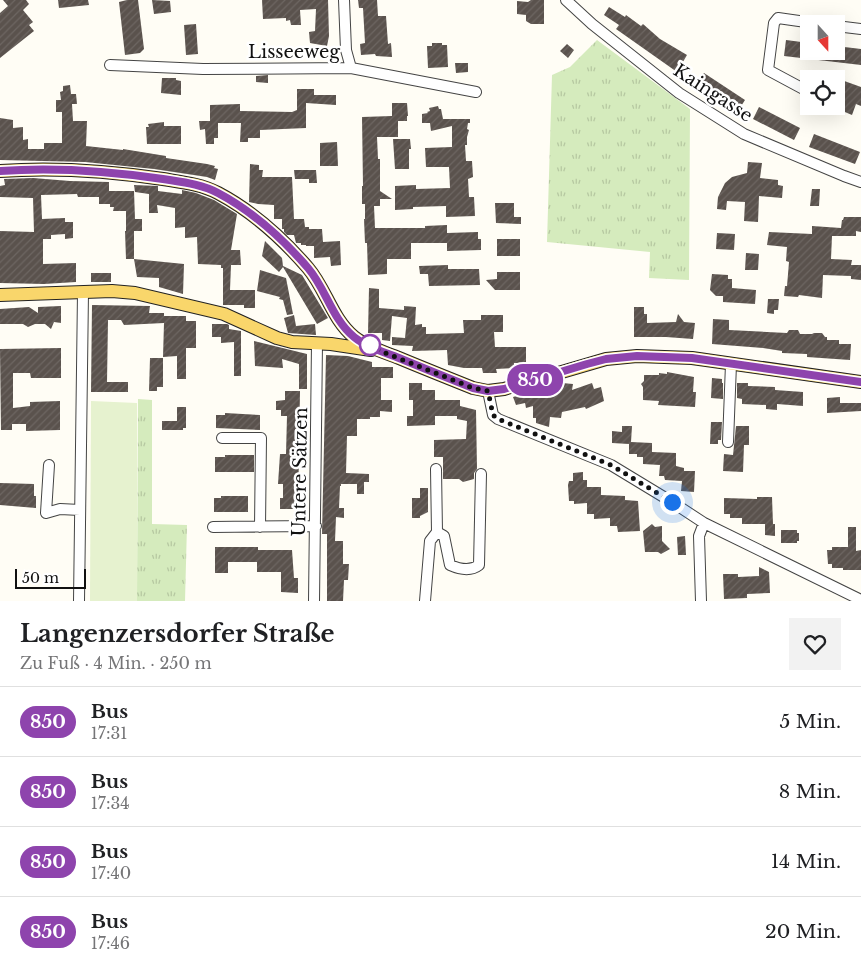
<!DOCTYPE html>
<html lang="de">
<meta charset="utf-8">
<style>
:root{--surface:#fff;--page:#f2f2f2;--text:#202124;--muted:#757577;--line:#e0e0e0}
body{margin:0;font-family:"Libre Baskerville",serif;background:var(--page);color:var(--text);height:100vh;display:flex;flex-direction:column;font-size:19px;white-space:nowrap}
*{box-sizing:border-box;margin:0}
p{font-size:16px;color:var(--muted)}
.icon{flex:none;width:28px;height:28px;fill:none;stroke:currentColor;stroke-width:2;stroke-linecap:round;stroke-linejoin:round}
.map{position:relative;height:601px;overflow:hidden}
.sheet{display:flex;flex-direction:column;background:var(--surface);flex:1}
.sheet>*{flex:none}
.badge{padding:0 10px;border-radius:16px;font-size:18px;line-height:32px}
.needle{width:32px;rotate:159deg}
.fabs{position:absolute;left:800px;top:15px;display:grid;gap:10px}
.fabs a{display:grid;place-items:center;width:45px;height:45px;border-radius:0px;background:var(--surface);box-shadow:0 5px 20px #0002;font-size:25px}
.scale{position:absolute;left:15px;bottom:12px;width:71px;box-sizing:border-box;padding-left:5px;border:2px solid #111;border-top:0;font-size:14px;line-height:18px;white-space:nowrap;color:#111;-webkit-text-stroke:4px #fff;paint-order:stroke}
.you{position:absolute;width:25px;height:25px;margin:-12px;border:4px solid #fff;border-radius:50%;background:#1a73e8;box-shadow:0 0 0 8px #1a73e833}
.map>.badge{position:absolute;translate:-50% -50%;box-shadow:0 0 0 2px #fff}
.round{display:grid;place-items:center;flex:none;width:52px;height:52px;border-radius:0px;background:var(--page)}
.overview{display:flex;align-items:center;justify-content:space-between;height:85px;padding:0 20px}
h1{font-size:24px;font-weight:700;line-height:38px}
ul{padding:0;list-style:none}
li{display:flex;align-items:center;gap:15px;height:70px;padding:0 20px;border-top:1px solid var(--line)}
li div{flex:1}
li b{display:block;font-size:19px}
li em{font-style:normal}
li .badge{min-width:55px;font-weight:700;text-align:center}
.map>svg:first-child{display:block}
</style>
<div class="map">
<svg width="861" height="601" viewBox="0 0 861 601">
<defs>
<pattern id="grass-tufts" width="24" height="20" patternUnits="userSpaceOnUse" patternTransform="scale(1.25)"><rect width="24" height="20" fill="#d5ebbd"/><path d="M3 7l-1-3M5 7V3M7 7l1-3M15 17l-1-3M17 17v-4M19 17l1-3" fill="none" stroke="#b6c8a1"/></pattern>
<pattern id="building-hatch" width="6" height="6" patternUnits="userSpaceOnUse" patternTransform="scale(1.25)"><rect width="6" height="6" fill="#5a524d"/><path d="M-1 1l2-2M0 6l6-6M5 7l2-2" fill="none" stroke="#6d6662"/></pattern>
</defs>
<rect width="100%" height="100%" fill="#fffdf5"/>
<path fill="url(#grass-tufts)" d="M597,40l93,69 -1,171 -40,-2 1,-26 -103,-10 5,-167 18,-8z
M138,399l14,1v124l35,1 -2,76h-48z"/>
<path fill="#e6f2cf" d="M91,401l46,2v198h-47z"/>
<path fill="url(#building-hatch)" d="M3,0h23l3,4 -6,6 10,12 -4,3 5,6 -34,27v-45l8,-7z
M58,0h30l1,5 -30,3z
M127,0h11l6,49 -4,4 -15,2 -6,-53z
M152,0l18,1 1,11 -17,2z
M262,0h66l1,36 -2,10 -17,-3 -1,-11 6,-1 1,-22 -16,1 1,15h-10l-1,-5 -4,1v-3l-23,1z
M358,0h19l1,16h8l2,28 3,-1 1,14 -16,-1 -1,-2 -14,1 -1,-11 5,-1 -2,-35h-4z
M531,0h13v24h-13l-5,-3v-6l-9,-1v-13l11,1z
M609,7l16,10 1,-2 15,11 2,-2 17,15 27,16 -10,17 -61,-43 3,-4 -15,-10z
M196,24l2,30 -12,1 -2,-30z
M786,40l23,3v8h27v-5l25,3v16l-77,-9z
M432,43h10v2h5l1,22 -20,1 -1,-22h5z
M567,44l7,6 -6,8 -8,-7z
M455,63h13v9l-12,1z
M704,73l41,27 -7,11 -42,-27z
M268,75v8l-12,-1v-6z
M162,78h14v2l5,1v14l-20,-2z
M836,78l25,9v19l-5,-2 -4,11 -19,-8 3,-1z
M70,85l1,9h5l1,10h-5l1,17h14l-1,25 37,4v-1l43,7v2l41,6 8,2 -1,2 4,1 -3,11 -8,-3 -53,-8 -69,-7 -85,-2v-42l13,2v8l10,-1v13l5,-1v10h16v-6h18v-31h-6v-12h5l-1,-8 3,-1v-5z
M297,89h17v6h22v10l-30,-2v25l-46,2v8h-12v4h-8l1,-19h-23v15h-4v6h-8l-1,-15 -5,1 -1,-9h11v-16l30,-1v7l52,1 5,-2z
M392,103h15l1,13h-1v5h-9v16h-21l1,22h2v32l12,8h-12v7h-6l1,22h50v-2l22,-1v8l31,-1v7h3v11l-34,1v-8h-36v16h-24v15l-19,1 -1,-32h-2l-1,-24h1v-15h-3v-18h1l-1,-69 30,-1z
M438,106l1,3h2l2,10h27v4h-2l-1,6 2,1 -2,7v8h-2l1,16h6l1,16 -5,2 1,18h5l1,19 -29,1v-11l-33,1v2l-18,1v-24l21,-1v4l34,-1 -1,-21h-23l-1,-19 27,-1v-21l-21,5 -1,-8h-8v-9l6,-1 -1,-1 3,-1 -1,-3z
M759,107l41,21 -6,12 -41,-21z
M164,122v4h17v18h-34l-1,-17h3l-1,-3z
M814,134l46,18 -5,12 -46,-17z
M393,139h17l1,10h-2v20h-14z
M337,142l1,24h-18v-23z
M748,162l14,1 -2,15 18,2v5l5,1 -1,12 -23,-2 -1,26 -14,-1 1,-19 -18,-1 -1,9 -9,-1 1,-12 7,-14 7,-6 15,-4z
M250,164l9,1v5h4l-1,7h30l2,42h10l1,8h4v2h13l1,13 17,-1 1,24 -10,1 -1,-9 -16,1v-12h-8v-1h-5v-2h-5l-2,-8h-7l-3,-3v-3h-2v-10h-8v-14l-16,-1 -9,-2z
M294,170h22l1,13h-8v-4h-14z
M33,178l37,3 39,1v9h25l1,28h7v12h-8v28h-8l-1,-28h1v-20h-13l1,-4h-4v-3h-11v-7h-21l-1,-3 -36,1 1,24 23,-1v4h8v16l-8,1v-5l-14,1v4h-8v25l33,-1v19l-32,2 -44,-1v-52l34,1 -1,-34 -33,-1v-11l5,-1 -1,-6z
M134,185l24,1v5l24,3v-4l14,3 18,7 23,14 -6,36h9l1,15h-10l-1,25h25v18h-11v-3h-21v-37h-2v-3l-23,-1 -1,-27 -12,1v-11l-10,1v-20l-18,-3 1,8h-9v-19l-14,-2z
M812,189h8l-1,17h-9z
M495,203h19v14h7v7l-25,-1z
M844,217h17v15l-5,-1v5h-24l-1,23 21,1 -1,5h10v15l-10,-1v-3l-28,-1 -1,23 -23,-3 -1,2 -14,-1 1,-10h2l2,-24 -3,-1 1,-14 -20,-2 2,-13 43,2v-8l29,2 1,-8h1z
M717,233l18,1 -1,16 -18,-1z
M497,239h23v17h-23z
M265,241l17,17 1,8 19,9 26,43 -11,6 -34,-57 -4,5 -17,-16z
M746,253l13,1 -1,16h-13z
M134,259l50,5 -1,30 -24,-7v-9l-22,-1z
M448,265v4h31l1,16 -51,1 -1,-12h-8l-1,-8z
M260,270l26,8 7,36 -6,1 -4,-15 -4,-1 1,-2 -23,-6z
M497,272h23v18h-25l-9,-10 11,-1z
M91,273h20v9h-20z
M712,274l16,1v4h4v9l24,2 -1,14 -32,-2v-6h-7l-6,-6z
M369,288l10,1v19l25,2v-4l12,1 -1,18 7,-1v3h4v7l38,-1 -1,-13h18v-5h22v17h-9l1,15h31v16h-12v5l-18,1 1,4h-14l-1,-5h-18l-16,-3 -1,-15 -35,1 1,-5 -21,-1v-8l13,1 2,-20 -15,-2 -2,25 -8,-1v-7h-14z
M768,299h11l-1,11h-4v4l-7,-1z
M92,305l58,1 -1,7h15v3h22v5h10v27h-10v31h-9v-23l-14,1 1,-34 -40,2 -3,-5h-13l-1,62h21v10h-37z
M61,306v17l-7,-1 -3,7 -6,-5h-10l-7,3 -5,-3h-23v-15l29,-2 9,6v-6z
M634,307h10v7h3v9l29,-1 2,-8 6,8 11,1 -2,16 -27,-2h-32z
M294,315l2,11 19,-2 1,11 -28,-2 -4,-15z
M713,319l16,1v10l58,3 2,-3h9l2,4h12l2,-1h8l3,4h2v3h12v4h12l-1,16 -43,-3v-3l-25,-1v-2l-19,-3 -51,-4z
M212,324h15l2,1v4l12,2v45h-7v-34l-13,1v-6h-9z
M254,341l53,13v35h-8v-25l-17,-5 1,9 -28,-2z
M61,348v30h-30l-1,-5h-17v35l17,-2v-4l30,-1v29l-34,1v-7h-14v6h-11l-1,-81z
M326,355l22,1 24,6v5h21v11h-12v22h11v12l-12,-1v6h-10v2h-13v17h-10l-1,37 23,1v8h-5v12h-7v-10h-16v2h-1l-1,22h5v10l-8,-1 -1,24h8v23h6l-1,16h-4l-1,21h-16v-67h-5z
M150,358h13v29h-6v4h-8z
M667,372l27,5 -1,15h3l-1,15 -37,-2 1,-4 -16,-1v-13l-2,-3 3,-3v-6h15v-2l8,1z
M712,378l10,1v4h1v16l-12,-1z
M409,383h13v7h13v10h25v6l16,4 1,59 -3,4v6l-11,3 -4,-3h-16v-22h-9v-17l32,-1 1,-18 -10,-2v-3h-22v9l-28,1v-10h6v-16h-4z
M562,383l11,1 -1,6 20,-7 2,6 7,-2 3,14 -18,8 -1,-2 -23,5 -1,6 -11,-1 -1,10 -13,-4v-5h-3v-12l-7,2 -1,-5 -9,2 -3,-8z
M737,383h11v3l27,1v3l28,2v14l-26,-2v6l-11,-1v-4l-24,-1v-5l-5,-1z
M285,391h15l-2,118h-18v-11h3v-14h-5l2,-30h6l1,-38h-6v-6h-5v-9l9,-1z
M840,397v6h21v8l-34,2v-15z
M177,407h9v21h-3v2h-21v-9h15z
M225,413l35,2v15l-44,-2v-13h9z
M711,422h11l-1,18h-3v4h-8z
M622,426h10l-1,16 21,1v9l24,1v13l8,2v3h11l-1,21 -13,-1 1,-10 -17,-1 -1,-4h-5l1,-11 -17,-1v-7h-6v-3h-8v-10l-17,-1v-12l10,1z
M736,426h13v19h-5l-1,27 -20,-1 1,-17 9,1z
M225,455h29v17h-39v-15h10z
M583,472v8h4v7h14v8l24,1v4l13,1 2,30 -22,1 -1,-6h-7v-8l-16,1v-5h-7v-11l-13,1v-3h-5l-1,-16 1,-4h4v-8z
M0,483l34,1v12h2v12l-36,-3z
M420,488h8v24l-8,4v2h-8v-20h8z
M221,496h27v16h-34v-14h7z
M757,497h15l1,27h2v12l-10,-1v-11h-23v-6h-12v-4h-6v-16l33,1z
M652,524l3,3 7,-1v15l8,8 -9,5 -3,-2h-13l-2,-21z
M848,527h8v24l5,-1v20h-18v-2h-11v-4h-4l-1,-14h5v-3h16z
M781,530h16v3h2v8h-2v2h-16z
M685,536l1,19h-8l-1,-18z
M215,547h43v3h34l2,28h4v15l-17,-1v-20h-24v-10h-29v11h-13z
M759,567l10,5 1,21 -23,1v4l-23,1 -1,-25h15v3l21,-1z"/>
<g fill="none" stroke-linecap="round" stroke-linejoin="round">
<g stroke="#444" stroke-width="12">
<path id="minor" d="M344,0l2,50 5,18
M566,0l26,24 87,69 65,41 100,42 17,6
M836,26l25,3
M110,65l93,4 148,-1 125,24
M809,92l-41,-22 6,-47 4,-5 42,6
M488,391l5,24 5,4 113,46 61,37 32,21 157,77
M222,438h39l-1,89
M728,442l3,-78
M49,465l-3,48 14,-4 20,1
M213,527l103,-1
M437,532l7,4 6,29c9,4 20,7 29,0l2,-91
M79,601l4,-309
M314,601l3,-258
M425,601l5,-60 7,-9 -1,-63
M701,601l-2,-65 5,-13"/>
</g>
<g stroke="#222" stroke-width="14">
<path id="major" d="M0,171c54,-4 109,0 163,8 18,3 38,5 55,14 34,18 65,46 90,75 18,21 24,51 46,69 12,10 30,15 45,21 24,10 49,20 74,30l15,3 16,-2 102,-30 31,-3 55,2 169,24
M0,295l112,-4 23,2 89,21 53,24 15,4 39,2 40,6"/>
</g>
<use href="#minor" stroke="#fff" stroke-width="10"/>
<use href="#major" stroke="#f9d66b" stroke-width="12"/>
</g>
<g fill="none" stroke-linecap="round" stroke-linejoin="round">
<g stroke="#fff" stroke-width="11">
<path id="line" d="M0,171c54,-4 109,0 163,8 18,3 38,5 55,14 34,18 65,46 90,75 18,21 24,51 46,69 12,10 30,15 45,21 24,10 49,20 74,30l15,3 16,-2 83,-25 19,-5 31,-3 55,2 169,24"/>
</g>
<use href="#line" stroke="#8e44ad" stroke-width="8"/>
<path stroke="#111" stroke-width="5" stroke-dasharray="0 9" d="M370,345l13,7 90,36 15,3 5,24 5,4 113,46 61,37"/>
</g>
<circle fill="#fff" stroke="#8e44ad" stroke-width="2.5" cx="370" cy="345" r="10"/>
<g text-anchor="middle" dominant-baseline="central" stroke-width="5" stroke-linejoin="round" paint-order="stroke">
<g font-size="18" fill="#111" stroke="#fff">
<text x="294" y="52">Lisseeweg</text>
<text transform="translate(713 93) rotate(33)">Kaingasse</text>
<text transform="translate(300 472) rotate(-89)">Untere Sätzen</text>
</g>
</g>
</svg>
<div class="fabs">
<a><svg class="needle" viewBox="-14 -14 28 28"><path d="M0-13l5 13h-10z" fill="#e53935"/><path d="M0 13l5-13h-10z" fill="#757577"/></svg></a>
<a><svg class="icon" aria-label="locate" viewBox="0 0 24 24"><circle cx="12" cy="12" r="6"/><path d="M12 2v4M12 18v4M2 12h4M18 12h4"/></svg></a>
</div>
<div class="scale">50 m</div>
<div class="you" style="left:672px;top:502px"></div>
<b class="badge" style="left:535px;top:380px;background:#8e44ad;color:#fff">850</b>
</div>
<section class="sheet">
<div class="overview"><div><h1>Langenzersdorfer Straße</h1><p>Zu Fuß · 4 Min. · 250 m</p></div><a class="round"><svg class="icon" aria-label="heart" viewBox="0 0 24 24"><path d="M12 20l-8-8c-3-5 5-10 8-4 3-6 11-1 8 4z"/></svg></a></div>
<ul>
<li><span class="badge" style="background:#8e44ad;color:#fff">850</span><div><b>Bus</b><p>17:31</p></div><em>5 Min.</em></li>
<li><span class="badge" style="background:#8e44ad;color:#fff">850</span><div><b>Bus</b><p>17:34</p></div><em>8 Min.</em></li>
<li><span class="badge" style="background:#8e44ad;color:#fff">850</span><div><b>Bus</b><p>17:40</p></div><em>14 Min.</em></li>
<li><span class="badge" style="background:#8e44ad;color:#fff">850</span><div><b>Bus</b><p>17:46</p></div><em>20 Min.</em></li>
</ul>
</section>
